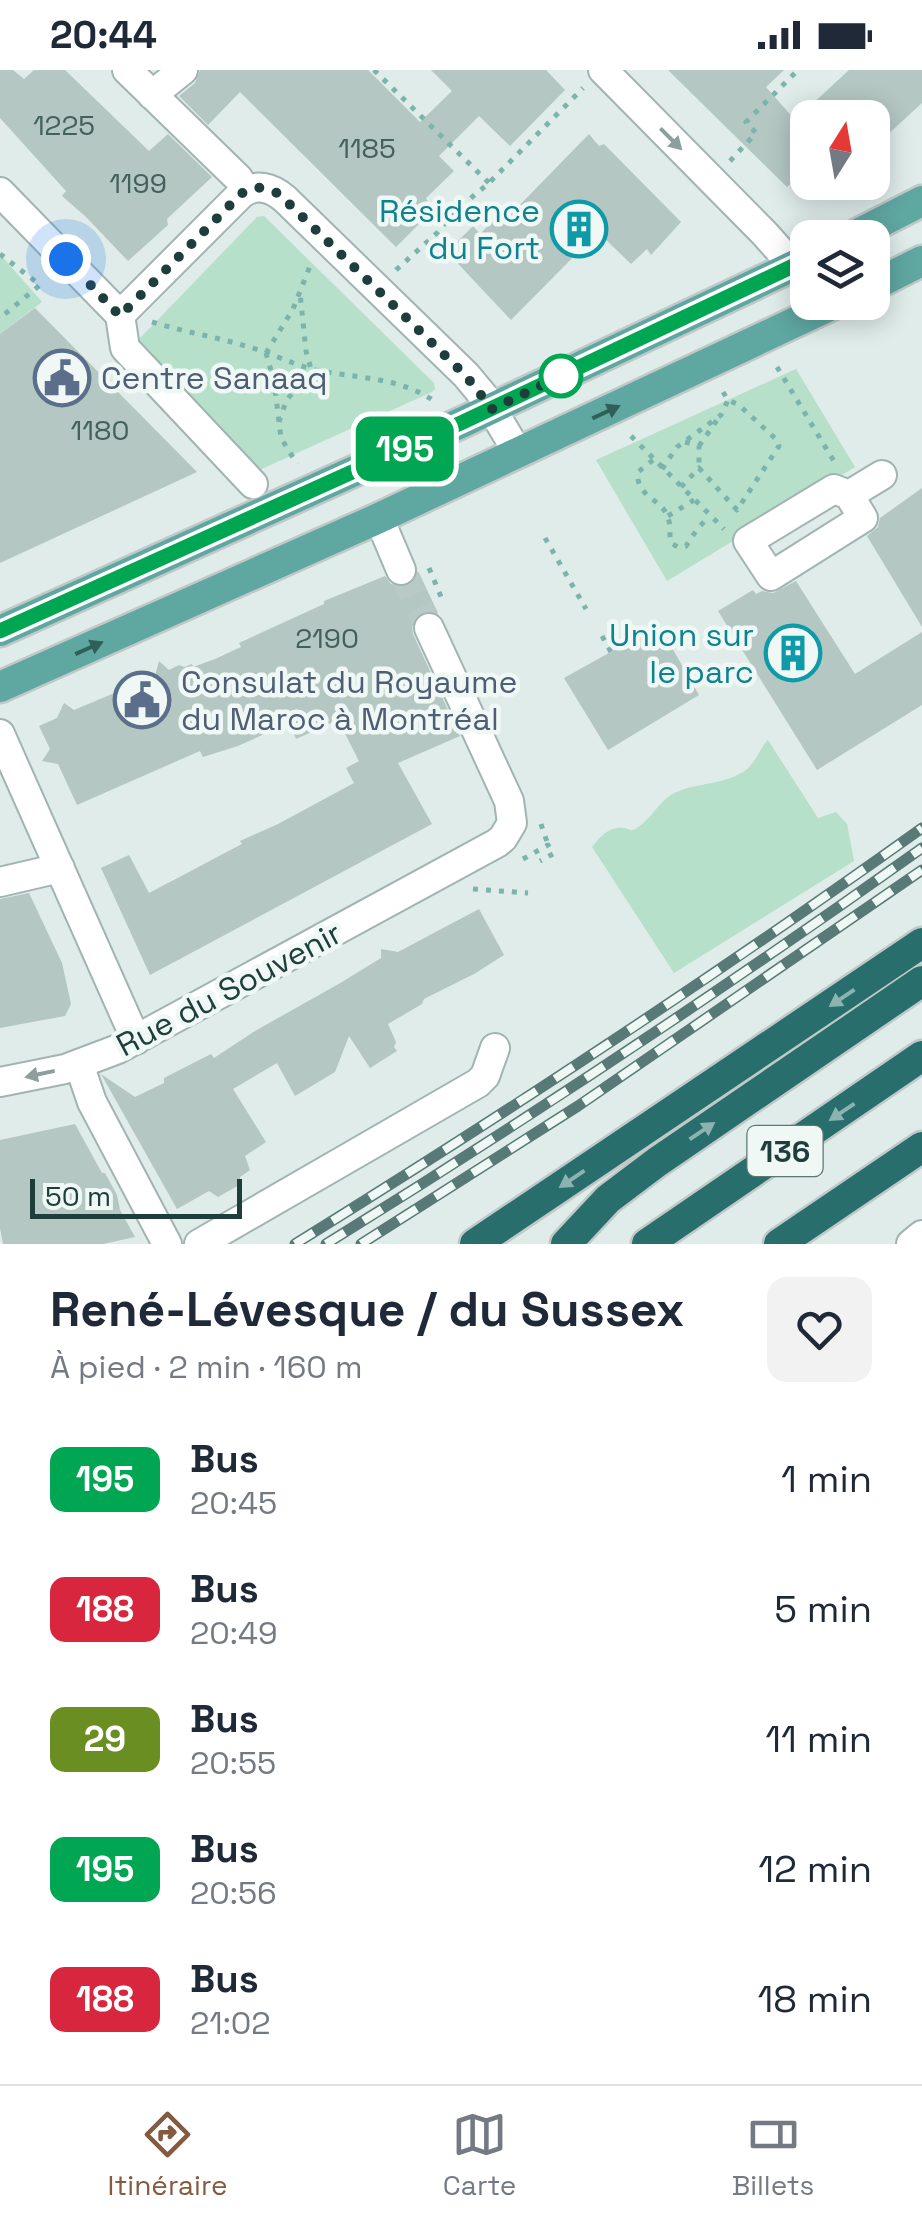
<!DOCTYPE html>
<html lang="fr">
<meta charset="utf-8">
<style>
:root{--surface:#fff;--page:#f2f2f3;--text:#1f2937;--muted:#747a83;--line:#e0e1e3;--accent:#845a40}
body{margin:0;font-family:"Space Grotesk",sans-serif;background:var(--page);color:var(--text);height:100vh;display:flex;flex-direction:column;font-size:38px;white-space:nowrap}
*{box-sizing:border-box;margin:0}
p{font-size:32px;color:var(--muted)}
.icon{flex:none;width:55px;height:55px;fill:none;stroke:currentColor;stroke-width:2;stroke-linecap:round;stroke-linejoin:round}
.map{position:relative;height:1174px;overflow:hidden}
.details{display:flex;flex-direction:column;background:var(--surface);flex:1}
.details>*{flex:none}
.badge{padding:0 20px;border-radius:15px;font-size:35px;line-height:65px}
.needle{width:65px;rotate:11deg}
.tools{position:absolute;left:790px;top:30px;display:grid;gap:20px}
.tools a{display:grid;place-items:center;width:100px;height:100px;border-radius:20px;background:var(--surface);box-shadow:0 5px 25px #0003;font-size:50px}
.scale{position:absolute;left:30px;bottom:25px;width:212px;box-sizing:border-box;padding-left:10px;border:5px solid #1e3e3b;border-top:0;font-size:28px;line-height:35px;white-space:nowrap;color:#1e3e3b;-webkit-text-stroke:8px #f0f8f6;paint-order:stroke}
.you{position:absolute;width:50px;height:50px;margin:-25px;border:8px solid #fff;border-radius:50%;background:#1a73e8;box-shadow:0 0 0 15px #1a73e833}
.map>.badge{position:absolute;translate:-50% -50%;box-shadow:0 0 0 5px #fff}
.round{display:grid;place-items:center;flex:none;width:105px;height:105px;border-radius:20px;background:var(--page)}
.head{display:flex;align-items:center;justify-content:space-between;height:170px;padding:0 50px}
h1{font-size:48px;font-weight:600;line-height:75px}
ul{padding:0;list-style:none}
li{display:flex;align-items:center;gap:30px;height:130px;padding:0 50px}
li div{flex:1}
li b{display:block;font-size:38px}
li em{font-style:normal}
li .badge{min-width:110px;font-weight:700;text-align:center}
.status{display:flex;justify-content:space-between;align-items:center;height:70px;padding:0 50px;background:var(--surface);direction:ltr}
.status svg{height:28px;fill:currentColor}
.tab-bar{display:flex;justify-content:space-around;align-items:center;height:140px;border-top:2px solid var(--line);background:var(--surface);font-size:28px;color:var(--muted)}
.tab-bar a{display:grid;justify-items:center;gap:5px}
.tab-bar .active{color:var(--accent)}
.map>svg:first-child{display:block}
</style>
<div class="status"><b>20:44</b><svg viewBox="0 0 49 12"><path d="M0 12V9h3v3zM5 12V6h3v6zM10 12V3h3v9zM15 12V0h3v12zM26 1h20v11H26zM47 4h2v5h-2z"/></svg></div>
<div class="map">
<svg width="922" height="1174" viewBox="0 0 922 1174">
<rect width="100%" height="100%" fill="#dfece9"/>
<path fill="#b6e0c9" d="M264,146l170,167 1,6 -3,3 -201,91 -114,-121 140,-145z
M0,184l42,48 -42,32z
M796,299l59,98 -188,114 -71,-121z
M768,670l50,78 18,-6 11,12 7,37 -180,112 -82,-126c8,-10 17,-21 31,-19 9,1 7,5 15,-1 13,-8 20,-24 33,-32 23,-14 62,-9 80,-30 7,-8 9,-17 17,-25z"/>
<path fill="#b4c7c2" d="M0,0h13l11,9 10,-9h31l84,81 19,-17 44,43 -45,42 1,6 -40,36 -42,-44 -24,-21 4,-5 -66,-73z
M200,0h168l52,52 32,-31 -21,-21h115l19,20 -55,56 -31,-30 -40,40 15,15 -28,27 4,8 -9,11v5l-25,25 -156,-155 -32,33 -29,-29 16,-13z
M668,0h116l-18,17 29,33 54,-50h73v33l-50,46v-31h-64v52l-21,17z
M589,64l10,12 5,-2 77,78 -30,33 -4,-6 -16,15 -33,-32 -87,88 -64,-68 26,-26 7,8 24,-25 6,6z
M35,238l162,164 -197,91v-229z
M922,418v139l-55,-91 11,-9 2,-9z
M418,501l20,42 -8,-2 -7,1 -8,5 -3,8 1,9 47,102 -62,27 34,61 -282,151 -49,-107 28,-13 20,38 93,-49 -2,-3 38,-17 76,-41 -8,-15 13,-7 -21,-41 -42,19 -7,-16 -51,23 -35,11 -3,-6 -123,54 -19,-41 -16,-3 8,-12 -11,-23 18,-8 7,-15 10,7 81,-34 4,-15 10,9 10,-5 5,2 8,-3 1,3 22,-8 26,-12 -2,-4 85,-39v-3l61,-25 6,8 7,3 9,-1 8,-6z
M796,511l59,93 67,-42v73l-105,65 -99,-159 35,-21 3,4 6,-3 11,2z
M659,555l40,70 -91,55 -44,-72z
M29,823l33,70 9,41 -6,12 -65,12v-129z
M479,839l25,46 -30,19 -50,25 -2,5 -34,20 8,18 -2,5 3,4 -27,17 -21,-32 -14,36 -40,24 -18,-33 -44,26 33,53 -21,14 5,14 -10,7 1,7 -23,13 -9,-6 -32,18 -76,-135 34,23 29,-14v-5l47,-24 3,4 41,-27 87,-49 39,-24v-9l17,3z
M75,1054l27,49h3l12,22 3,15 15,27 -32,7h-100l-3,-16v-88z"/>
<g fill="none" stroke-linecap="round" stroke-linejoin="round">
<path stroke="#b8c9c6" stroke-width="28" stroke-dasharray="28 14" stroke-linecap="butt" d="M401,500l28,58"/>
<g stroke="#a1b4b1" stroke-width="32">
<path id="minor" d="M127,0l111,108 8,12
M603,0l162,164 16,18 10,16
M152,25l31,-25
M0,122l120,123 5,33 128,136
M120,245l121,-121c15,-11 30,-7 44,5l181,176 20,24 32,54
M834,419l15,6 14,23 -92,58 -23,-35z
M849,425l33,-20
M379,448l22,52
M0,664l136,306
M0,812l60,-14
M79,994l13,38 75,142
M0,1012l65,-13 53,-20 379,-206 6,-5 9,-15 -3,-22 -80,-173
M199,1174l279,-161 7,-7 10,-28
M911,1174l11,-9"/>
</g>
<g stroke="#c0c9c8" stroke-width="35">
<path id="major" d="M850,168l72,-37
M872,216l50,-25
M0,561l463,-209 345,-163
M0,617l379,-169 459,-216"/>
</g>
<g stroke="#c0c9c8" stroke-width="35">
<path id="highway" d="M475,1174l447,-301
M566,1174l42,-45 49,-37 265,-181
M647,1174l275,-188
M779,1174l143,-97"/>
</g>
<path stroke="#7cb3ac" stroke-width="5" stroke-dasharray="5 8" stroke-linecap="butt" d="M374,0l115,113
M730,91l26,-28 -10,-11 52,-52
M0,184l40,31 -40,33
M396,200l42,-38 15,-19 36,-30 94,-95
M152,252c32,10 65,15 97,25 22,6 43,17 66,23 39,8 85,7 119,31
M266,283l8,28 7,57 16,26
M266,283l27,-44 19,-48
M777,297l58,96
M279,352l7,-21 25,-32 -5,-18 -6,-58
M631,366l93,93
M685,372l14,4v22
M699,376l18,-26
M653,390l-15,12c-3,25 25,27 30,46 3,7 1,17 3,25l7,4 8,-1 12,-18 11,-11
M662,399l15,-22 44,-32 7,-15
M681,417l18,-19 38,42 42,-64 -1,-5 -39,-36 -11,-5 -5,-8
M668,446l26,-16
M545,468l41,71
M429,498l15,36
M602,566l9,16
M541,754l7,21
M523,789l25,-14 5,9 -13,7
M473,819l55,4"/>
<use href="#minor" stroke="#fff" stroke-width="28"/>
<use href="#major" stroke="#5fa7a1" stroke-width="30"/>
<use href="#highway" stroke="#276e6c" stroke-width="30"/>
<g stroke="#587a77" stroke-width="11">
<path id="rail" d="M295,1174c213,-132 423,-270 627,-416
M326,1174c203,-126 401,-257 596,-396
M361,1174l217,-138 344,-236"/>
</g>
<use href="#rail" stroke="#f0f8f6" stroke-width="8" stroke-dasharray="22" stroke-linecap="butt"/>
</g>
<defs><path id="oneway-solid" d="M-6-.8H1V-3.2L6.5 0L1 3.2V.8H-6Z" transform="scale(2.5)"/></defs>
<g fill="#8e9e9d">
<use href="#oneway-solid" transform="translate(671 69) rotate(45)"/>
<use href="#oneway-solid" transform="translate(40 1004) rotate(168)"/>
</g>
<g fill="#325e5a">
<use href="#oneway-solid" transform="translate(606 342) rotate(-25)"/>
<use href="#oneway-solid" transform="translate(89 578) rotate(-24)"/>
</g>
<g fill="#8cb3b1">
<use href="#oneway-solid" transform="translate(842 928) rotate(146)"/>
<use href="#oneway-solid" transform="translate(842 1042) rotate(146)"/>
<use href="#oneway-solid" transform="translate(702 1061) rotate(-34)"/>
<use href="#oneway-solid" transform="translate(572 1109) rotate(146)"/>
</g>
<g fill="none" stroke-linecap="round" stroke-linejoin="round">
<g stroke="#fff" stroke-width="22">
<path id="line" d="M0,561l463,-209 345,-163"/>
</g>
<use href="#line" stroke="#00a651" stroke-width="15"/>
<path stroke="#1e3e3b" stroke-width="10" stroke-dasharray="0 18" d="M66,189l54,57 121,-122c13,-9 26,-8 39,1l186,181 26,33 69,-33"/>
</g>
<defs>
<g id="building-ring" transform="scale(2.875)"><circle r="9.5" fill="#f0f8f6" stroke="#0f9aa8" stroke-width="1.5"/><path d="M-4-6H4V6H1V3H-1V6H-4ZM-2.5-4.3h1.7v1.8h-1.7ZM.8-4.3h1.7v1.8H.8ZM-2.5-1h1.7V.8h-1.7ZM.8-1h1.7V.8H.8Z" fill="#0f9aa8"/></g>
<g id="civic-ring" transform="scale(2.875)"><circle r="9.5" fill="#f0f8f6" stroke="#5c6f8a" stroke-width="1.5"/><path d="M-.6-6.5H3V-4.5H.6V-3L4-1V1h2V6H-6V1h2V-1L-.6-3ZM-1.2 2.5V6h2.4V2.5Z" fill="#5c6f8a"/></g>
</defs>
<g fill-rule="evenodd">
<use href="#building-ring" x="579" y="159"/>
<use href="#civic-ring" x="62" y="308"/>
<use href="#building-ring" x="793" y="583"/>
<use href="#civic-ring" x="142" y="630"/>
</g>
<circle fill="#fff" stroke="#00a651" stroke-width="5" cx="561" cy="306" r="20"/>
<g text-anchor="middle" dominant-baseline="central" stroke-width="9" stroke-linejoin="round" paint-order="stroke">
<g font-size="28" fill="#44605d">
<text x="64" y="55">1225</text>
<text x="367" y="78">1185</text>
<text x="138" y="113">1199</text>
<text x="100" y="360">1180</text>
<text x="327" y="568">2190</text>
</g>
<rect fill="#f0f8f6" stroke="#5d7673" stroke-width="2.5" x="747.5" y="1056" width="75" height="50" rx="8"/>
<g font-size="30" font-weight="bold" fill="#1e3e3b">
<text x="785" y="1081">136</text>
</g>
<g font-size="32" fill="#0d838f" stroke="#f0f8f6" text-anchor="end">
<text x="540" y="141">Résidence<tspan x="540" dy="37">du Fort</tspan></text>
<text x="754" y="565">Union sur<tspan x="754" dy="37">le parc</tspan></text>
</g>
<g font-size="32" fill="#4e5e75" stroke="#f0f8f6" text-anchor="start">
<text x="101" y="308">Centre Sanaaq</text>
<text x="181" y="612">Consulat du Royaume<tspan x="181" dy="37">du Maroc à Montréal</tspan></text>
</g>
<g font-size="32" fill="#1e3e3b" stroke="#f0f8f6">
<text transform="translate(229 919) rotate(-28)">Rue du Souvenir</text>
</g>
</g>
</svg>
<div class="tools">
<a><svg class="needle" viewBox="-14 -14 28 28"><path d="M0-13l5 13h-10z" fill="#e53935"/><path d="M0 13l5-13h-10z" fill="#747a83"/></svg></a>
<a><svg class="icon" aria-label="layers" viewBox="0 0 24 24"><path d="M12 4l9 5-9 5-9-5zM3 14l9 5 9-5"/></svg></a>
</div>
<div class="scale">50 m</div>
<div class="you" style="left:66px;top:189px"></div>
<b class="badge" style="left:405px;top:379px;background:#00a651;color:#fff">195</b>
</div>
<section class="details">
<div class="head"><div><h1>René-Lévesque / du Sussex</h1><p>À pied · 2 min · 160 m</p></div><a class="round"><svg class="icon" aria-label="heart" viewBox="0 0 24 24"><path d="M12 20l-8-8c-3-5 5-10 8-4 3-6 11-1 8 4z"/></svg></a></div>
<ul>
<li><span class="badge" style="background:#00a651;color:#fff">195</span><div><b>Bus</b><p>20:45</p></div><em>1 min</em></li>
<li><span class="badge" style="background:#d7263d;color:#fff">188</span><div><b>Bus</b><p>20:49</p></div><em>5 min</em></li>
<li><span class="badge" style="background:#6b8e23;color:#fff">29</span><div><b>Bus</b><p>20:55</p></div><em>11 min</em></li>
<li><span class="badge" style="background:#00a651;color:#fff">195</span><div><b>Bus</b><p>20:56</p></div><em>12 min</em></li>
<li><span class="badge" style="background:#d7263d;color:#fff">188</span><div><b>Bus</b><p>21:02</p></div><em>18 min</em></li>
</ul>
</section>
<nav class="tab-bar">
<a class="active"><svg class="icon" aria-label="directions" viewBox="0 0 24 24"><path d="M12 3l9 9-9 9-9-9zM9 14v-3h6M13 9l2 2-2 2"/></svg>Itinéraire</a>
<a><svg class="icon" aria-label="map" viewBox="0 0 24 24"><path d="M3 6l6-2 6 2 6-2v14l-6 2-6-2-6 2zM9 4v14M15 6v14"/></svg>Carte</a>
<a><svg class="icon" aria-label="tickets" viewBox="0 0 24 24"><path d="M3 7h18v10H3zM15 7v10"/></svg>Billets</a>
</nav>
